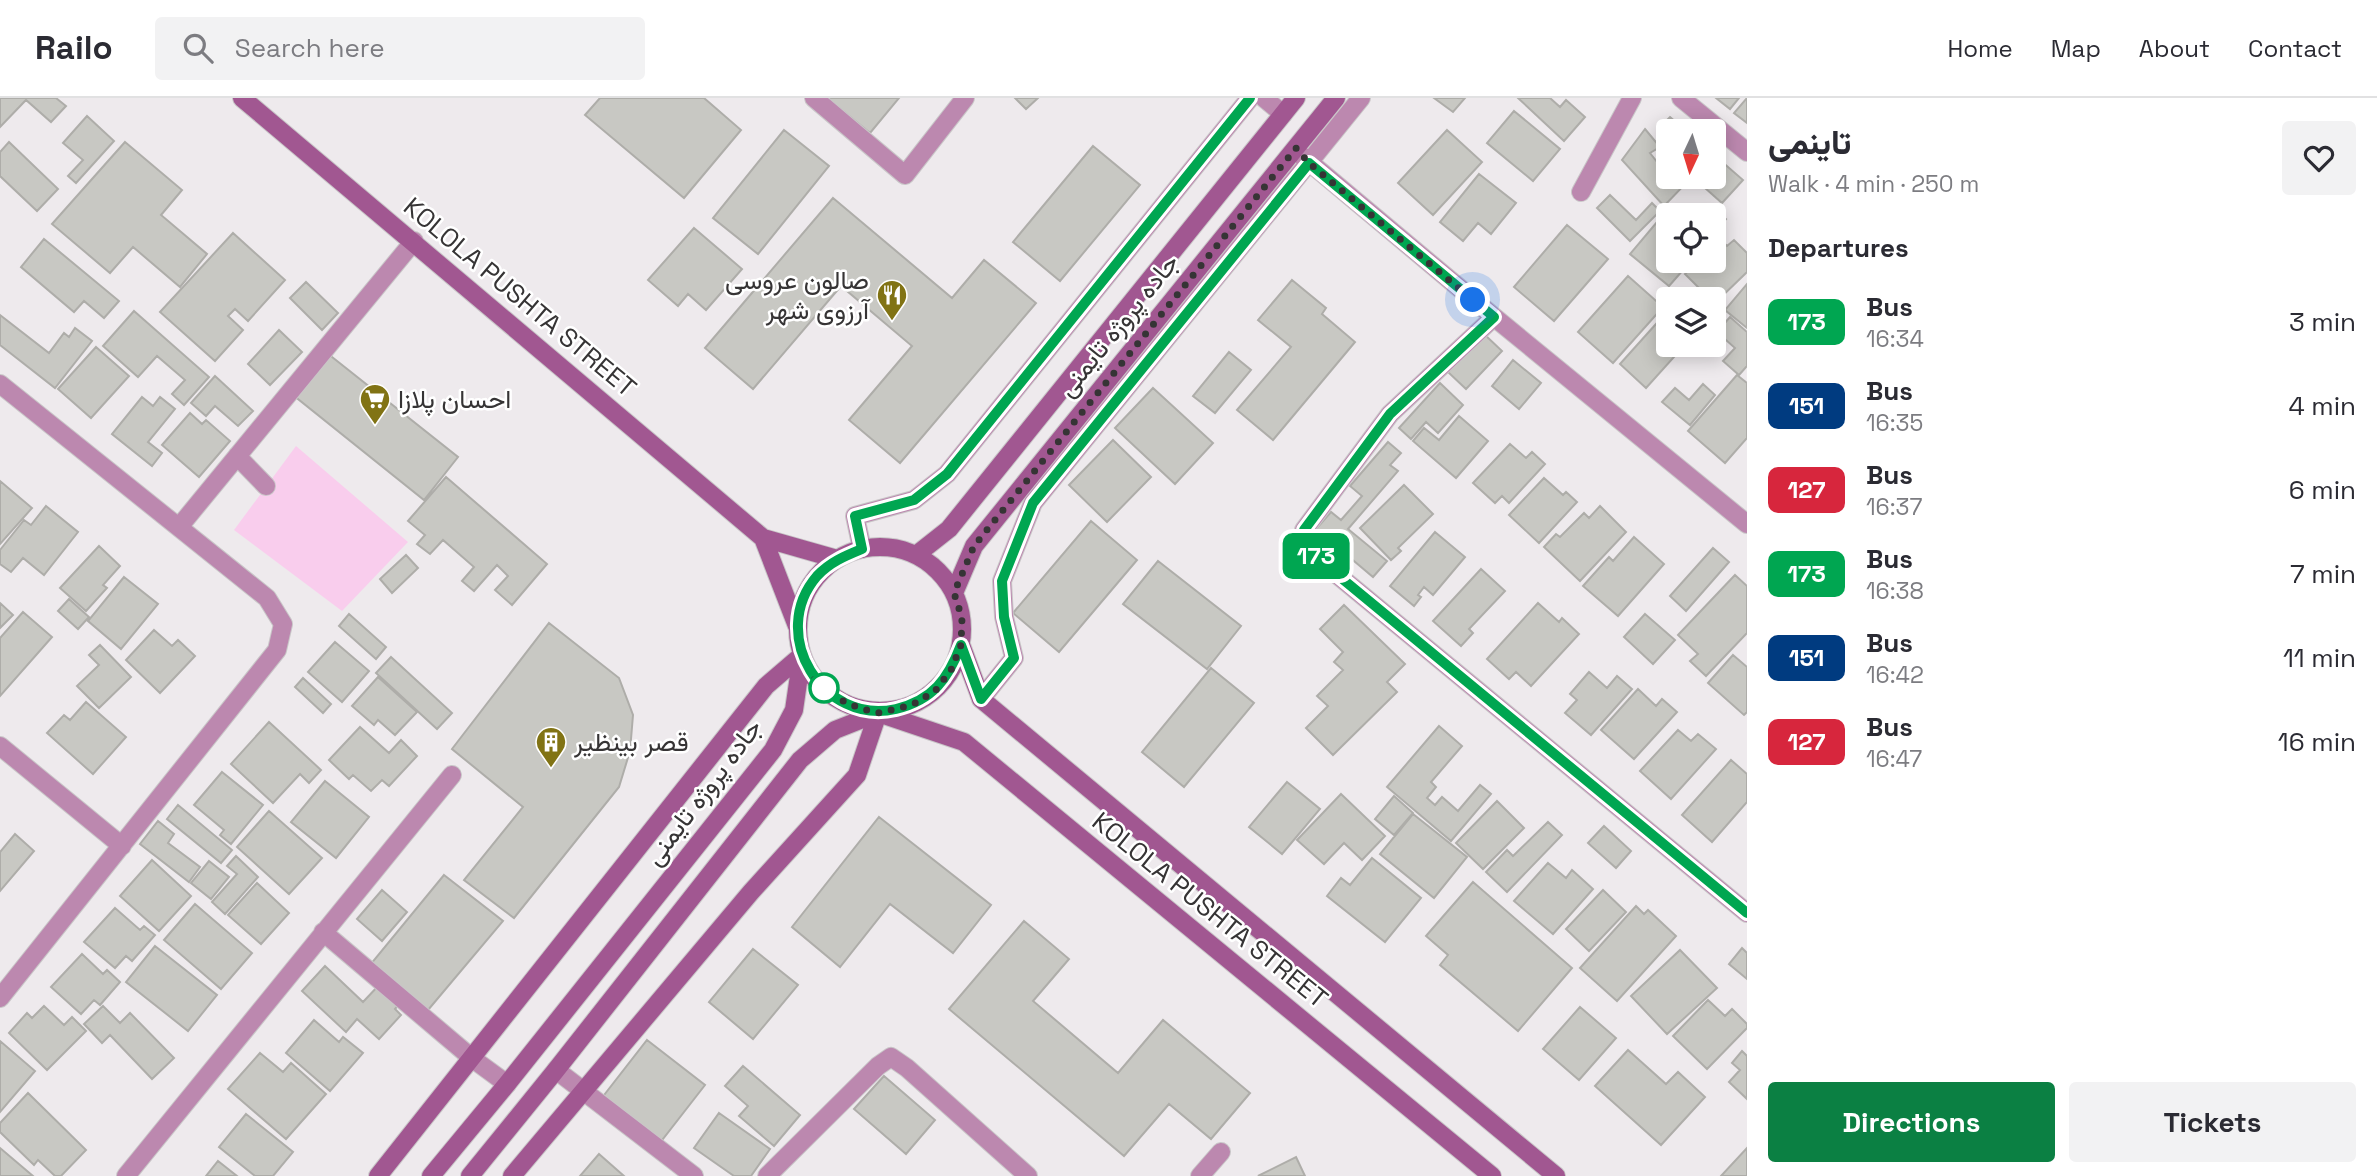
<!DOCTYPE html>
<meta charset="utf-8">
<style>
:root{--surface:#fff;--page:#f2f2f3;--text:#2b2b33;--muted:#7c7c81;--line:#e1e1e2;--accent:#0b8043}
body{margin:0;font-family:"Space Grotesk",Vazirmatn,sans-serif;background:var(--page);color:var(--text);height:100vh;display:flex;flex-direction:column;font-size:26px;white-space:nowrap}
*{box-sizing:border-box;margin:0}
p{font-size:23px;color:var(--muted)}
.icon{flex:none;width:38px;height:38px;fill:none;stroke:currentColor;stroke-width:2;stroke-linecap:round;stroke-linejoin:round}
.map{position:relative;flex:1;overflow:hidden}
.drawer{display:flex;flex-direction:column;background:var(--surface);width:630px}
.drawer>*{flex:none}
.badge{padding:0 14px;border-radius:10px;font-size:24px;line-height:46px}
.needle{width:46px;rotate:184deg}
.fabs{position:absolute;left:1656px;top:21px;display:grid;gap:14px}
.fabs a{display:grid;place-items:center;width:70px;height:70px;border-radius:7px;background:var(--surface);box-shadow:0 4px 18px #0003;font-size:35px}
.you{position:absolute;width:35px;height:35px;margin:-18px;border:5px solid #fff;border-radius:50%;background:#1a73e8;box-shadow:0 0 0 10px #1a73e833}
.map>.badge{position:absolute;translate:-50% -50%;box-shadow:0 0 0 4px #fff}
h2{padding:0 21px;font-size:26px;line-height:63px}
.round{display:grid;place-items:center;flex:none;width:74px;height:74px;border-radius:7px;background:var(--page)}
.head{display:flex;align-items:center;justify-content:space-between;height:119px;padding:0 21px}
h1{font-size:33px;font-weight:800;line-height:52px}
.cta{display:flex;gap:14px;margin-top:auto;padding:14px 21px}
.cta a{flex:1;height:80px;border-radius:7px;background:var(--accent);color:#fff;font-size:28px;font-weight:800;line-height:80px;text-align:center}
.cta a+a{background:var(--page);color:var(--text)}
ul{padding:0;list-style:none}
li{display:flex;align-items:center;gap:21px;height:84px;padding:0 21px}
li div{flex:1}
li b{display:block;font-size:26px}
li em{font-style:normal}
li .badge{min-width:77px;font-weight:700;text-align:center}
header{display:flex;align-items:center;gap:42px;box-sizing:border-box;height:98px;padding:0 35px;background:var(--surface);border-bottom:2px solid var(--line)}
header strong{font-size:33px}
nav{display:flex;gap:38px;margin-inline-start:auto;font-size:24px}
.search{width:490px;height:63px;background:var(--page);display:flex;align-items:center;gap:18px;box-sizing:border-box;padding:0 24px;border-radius:7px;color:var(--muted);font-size:26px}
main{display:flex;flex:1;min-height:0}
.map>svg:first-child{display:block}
</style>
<header>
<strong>Railo</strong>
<div class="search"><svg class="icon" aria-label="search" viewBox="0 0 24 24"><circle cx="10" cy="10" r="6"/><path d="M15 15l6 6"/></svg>Search here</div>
<nav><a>Home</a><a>Map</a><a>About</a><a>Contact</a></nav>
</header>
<main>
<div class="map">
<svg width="1747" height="1078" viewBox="0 0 1747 1078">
<rect width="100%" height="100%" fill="#eeeaed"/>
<path fill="#f9cded" d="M296,348l112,96 -66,69 -108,-81z"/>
<path fill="#c8c8c3" stroke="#aeada9" stroke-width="2" d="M0,0h56l10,8 -15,16 -25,-22 -26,27z
M600,0h104l37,32 -57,68 -99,-83z
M827,0h72l-29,35z
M1015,0h23l-12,11z
M1434,0h31l-12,14z
M1518,0h32l10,9 6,-7 19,17 -21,24z
M1716,0h23l-9,11z
M1747,0v25l-13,-10z
M1514,13l46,38 -27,32 -46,-38z
M87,18l27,25 -38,42 -8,-7 15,-16 -20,-17z
M1670,19l16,14h-18v3l-8,-7z
M1645,31l15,18 -10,6 15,19 3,-2v7h19l3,2 -26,27 -42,-46z
M784,32l45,36 -71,88 -45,-36z
M1447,32l35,32 -49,53 -35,-32z
M9,44l49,47 -21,22 -37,-35v-24z
M125,44l57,48 -21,25 46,39 -27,33 -47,-40 -23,26 -58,-49z
M1093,48l47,39 -80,96 -47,-39z
M1713,56l30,26 -21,23 -26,-23 3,-3h14z
M1479,76l37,29 -25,31 -13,-11 -15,18 -23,-19z
M1610,97l26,25 16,-17 8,8 -30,30 -33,-33z
M833,100l119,100 32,-38 52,43 -136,160 -51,-43 63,-74 -71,-60 -88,103 -48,-41z
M1668,111l7,6h-7v46h23l-22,25 -39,-32z
M1717,113l9,8 -13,16v-20z
M1567,127l41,34 -54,62 -40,-34z
M694,130l48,41 -36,41 -18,-16 -10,12 -30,-26z
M233,135l52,47 -37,41 -13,-12 -7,7 15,14 -28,31 -55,-49z
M44,141l75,62 -15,17 -20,-17 -10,11 -53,-45z
M1720,141l7,7 7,-6 13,13v19l-33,32 -1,-5h-3l-25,-25 14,-13h14v-15z
M1628,178l35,31 -50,56 -35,-31z
M1292,182l34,28 -4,6 33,28 -82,98 -36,-30 54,-63 -33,-27z
M306,184l32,31 -16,17 -32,-32z
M1747,186v44l-22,-18z
M134,213l75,66 -25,28 -12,-11 13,-14 -28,-24 -19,21 -35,-31z
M0,217l49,38 15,-20 5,4 6,-9 17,13 -37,47 -55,-43z
M1730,219l17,15v34l-8,9 -16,-14 12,-13 -18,-16z
M1656,226l12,10v11h12l3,2 -37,41 -26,-24z
M279,232l23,22 -32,33 -22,-21z
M1484,236l18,17 -36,38 -18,-17z
M96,249l33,29 -38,42 -33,-29z
M1229,254l22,18 -36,43 -22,-17z
M327,255l131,104 -34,43 -131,-105z
M1513,262l28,23 -22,26 -27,-23z
M1737,277l10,8v55l-22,25 -37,-32z
M215,278l38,35 -15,15 -23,-20 -9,10 -15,-13z
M1440,285l23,22 -25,28 -12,-11 -15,17 -12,-11z
M1703,286l12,11 -25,30 -28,-23 13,-14 14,12z
M1153,290l60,55 -38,41 -60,-56z
M142,299l11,9 7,-9 15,12 -27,33 14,11 -10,13 -40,-32z
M190,315l12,11 4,-4 24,21 -31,36 -37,-32z
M1459,318l29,25 -32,37 -43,-37 11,-13 15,12z
M1113,342l38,37 -44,45 -38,-37z
M1388,344l13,11 -11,12 8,6 -50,58 39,32 -14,16 -57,-48 15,-17 10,8 21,-24 -12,-10z
M1510,346l16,14 6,-6 13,12 -36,39 -7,-7 -7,7 -22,-20z
M446,379l101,87 -35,41 -17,-15 13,-14 -11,-11 -23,26 -12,-10 12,-14 -31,-27 -13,14 -13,-10 8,-9 -17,-14z
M1544,380l19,17 3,-3 11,10 -38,41 -30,-28z
M0,383l32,27 -32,36z
M1404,387l29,29 -35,34 3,3 -10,9 -31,-32z
M46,408l32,26 -34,43 -21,-17 -12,14 -11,-8v-14l24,-30 7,5z
M1600,408l26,26 -46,49 -36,-34 12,-13 4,3 24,-24 5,5z
M1091,423l46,39 -78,92 -46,-39z
M1435,434l30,25 -32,38 -9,-8 -6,8 3,2 -7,9 -24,-20z
M1634,439l30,27 -46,52 -35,-30 26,-29 4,4z
M99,448l21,20 -17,19 4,3 -21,23 -26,-23z
M1713,450l16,14 -43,49 -16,-15z
M406,457l12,13 -26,25 -12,-14z
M1158,463l83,65 -34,43 -84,-65z
M1481,471l24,22 -36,38 4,4 -12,13 -28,-25z
M1735,477l12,11v47l-41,43 -16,-15 8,-7 -20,-19z
M124,479l34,27 -37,45 -33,-28z
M69,501l20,18 -11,12 -20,-18z
M0,505l13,12 -13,13z
M1538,505l21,19 3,-4 17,16 -48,52 -15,-14 -7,7 -22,-20z
M1344,507l61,59 -18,18 10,10 -64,63 -27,-27 22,-22 -11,-10 26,-26 -9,-8 9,-10 -23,-23z
M23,514l29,25 -52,59v-58z
M349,516l37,33 -10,12 -37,-33z
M1645,516l30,26 -22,24 -29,-27z
M549,525l70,55 14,37 -3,36 -11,36 -105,131 -50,-38 59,-73 -71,-58z
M154,532l18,16 6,-6 17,16 -35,37 -34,-33z
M335,544l34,29 -27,31 -34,-30z
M100,547l31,32 -32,31 -22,-22 22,-21 -10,-10z
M1733,557l14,12v45l-3,3 -36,-32z
M391,559l61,56 -15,16 -61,-56z
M1211,570l43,35 -70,84 -42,-35z
M1589,574l18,16 10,-12 15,13 -41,46 -26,-22 12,-13 -7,-6z
M378,579l39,35 -22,23 -17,-15 -4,5 -22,-19z
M303,580l28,26 -8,9 -28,-26z
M1638,591l18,17 6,-7 15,13 -43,47 -33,-29z
M86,604l40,35 -33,37 -46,-41 17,-18 6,5z
M269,624l52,48 -12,13 -9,-9 -27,29 -42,-39z
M1439,628l23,20 -31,36 5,5 -9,11 8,7 7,-8 16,14 22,-26 11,9 -40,47 -64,-54z
M360,629l29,26 12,-13 16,16 -28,30 -7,-6 -11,11 -18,-16 -4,4 -20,-19z
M1678,632l13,11 7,-7 18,15 -45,50 -31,-28z
M1731,662l16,14v28l-35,40 -30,-27z
M222,674l41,33 -32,39 -11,-9 4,-5 -30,-25z
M325,683l44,36 -33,41 -45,-36z
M1287,684l33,27 -38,45 -33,-27z
M1341,696l44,42 -23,24 -18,-17 -20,21 -27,-24z
M1394,698l19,17 -19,22 -19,-16z
M1497,703l27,27 -41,41 -27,-26z
M178,707l54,45 -11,13 -54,-44z
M269,713l53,47 -33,36 -52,-47z
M1413,716l54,43 -33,41 -54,-44z
M879,719l112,88 -38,48 -63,-49 -50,63 -48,-40z
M158,723l16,13 -6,9 32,24 -11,15 -49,-38z
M1548,724l14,13 -55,57 -21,-20 21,-22 6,6z
M1604,728l27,25 -15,17 -28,-25z
M15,736l19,17 -34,40v-39z
M236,758l22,21 -33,37 -13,-12 25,-28 -10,-8z
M1372,760l49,40 -36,44 -58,-46 14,-18 9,7z
M152,762l39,36 -32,35 -39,-35z
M209,763l20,16 -18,22 -20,-16z
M1548,765l18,15 6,-8 21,19 -40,45 -39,-33z
M444,777l59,46 -75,89 -58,-45z
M1473,784l99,86 -54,63 -78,-66 8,-10 -22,-19z
M257,785l32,30 -28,31 -33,-29z
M382,792l25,22 -25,29 -25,-22z
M1603,792l23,22 -37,39 -23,-22z
M195,806l57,49 -31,36 -57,-49z
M1636,808l8,8 4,-4 28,26 -59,65 -37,-33z
M115,810l25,22 4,-4 11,9 -23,26 -6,-5 -11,12 -31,-26z
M1024,823l45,38 -36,42 85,72 45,-53 87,73 -39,46 -42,-35 -45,52 -175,-147z
M155,848l62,49 -29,36 -62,-49z
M1742,850l5,5v26l-18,-15z
M753,851l45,36 -45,54 -44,-37z
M1680,852l37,38 -50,46 -36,-38z
M82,856l21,20 4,-4 13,12 -20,23 -6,-5 -13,14 -30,-27z
M325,868l38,36 17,-18 20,19 -5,6 6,6 -22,24 -22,-20 -11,13 -44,-41z
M1708,902l17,16 7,-7 15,15v4l-40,41 -34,-33z
M44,908l20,19 8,-8 14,14 -39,39 -38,-37 18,-20 5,5z
M103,908l17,17 10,-10 44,45 -22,21 -42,-44 -8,8 -18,-19z
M1580,909l36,31 -37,42 -36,-31z
M314,922l25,22 4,-5 20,16 -33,38 -44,-38z
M647,942l58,45 -46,59 -58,-45z
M0,943l35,30 -35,41z
M1628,952l38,34 12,-12 27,25 -44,48 -66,-59z
M1742,953l5,5v43l-18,-17 11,-12 -8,-7z
M260,955l23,19 8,-9 35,31 -40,45 -58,-50z
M743,968l57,49 -26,31 -35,-30 9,-10 -23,-20z
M884,978l51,44 -29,34 -52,-45z
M28,995l58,57 -25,26h-6l-17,-16 -4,5 -34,-33v-9z
M719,1015l51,36 -19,27h-17l-40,-28z
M246,1016l47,38 -20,24h-18l-36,-29z
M0,1050l33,28h-33z
M1747,1050v28h-26z
M599,1056l25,22h-44z
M1296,1059l9,19h-47z
M218,1063l19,15h-31z"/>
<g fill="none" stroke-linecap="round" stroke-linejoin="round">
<g stroke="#c9c6c8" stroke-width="20">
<path id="street" d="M814,0l91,77 60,-77
M1264,0l19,16
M1681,0l66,54
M1302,58l192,161 253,207
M1581,94l51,-94
M1494,219l-104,97 -86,116 1,13 12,15 430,355
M0,286l267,214 16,26 -6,26 -277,348
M237,358l29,30
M179,429l235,-286
M862,451l-7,-33 59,-16 33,-26 303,-376
M981,601l33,-41 -10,-41 -2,-36 31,-78 328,-405
M0,648l122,100
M323,834l150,127 34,25
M556,972l138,106
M126,1078l326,-401
M767,1078l111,-110 13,-9 16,11 121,108
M1200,1078l21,-24"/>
</g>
<g stroke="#c9c6c8" stroke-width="20">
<path id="secondary" d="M242,0l521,440 74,21
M763,440l34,88
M798 531a82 82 0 1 1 164 0a82 82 0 1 1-164 0Z
M916,457l33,-26 347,-431
M954,495l20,-47 362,-448
M961,547l20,54 575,477
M878,615l86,29 528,434
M378,1078l388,-490 36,-31
M431,1078l76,-92 266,-334 21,-40 8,-55
M470,1078l86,-106 244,-310 35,-30 43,-17
M512,1078l239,-284 106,-117 21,-62"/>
</g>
<use href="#street" stroke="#bc88af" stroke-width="18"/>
<use href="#secondary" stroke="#a15791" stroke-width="18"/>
</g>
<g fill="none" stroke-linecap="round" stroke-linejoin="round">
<g stroke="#fff" stroke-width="16">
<path id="line" d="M1250,0l-303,376 -33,26 -59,16 7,33c-17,7 -32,13 -45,27 -50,58 6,150 79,133 37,-9 52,-30 65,-64l20,54 33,-41 -10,-41 -2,-36 31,-78 276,-340 185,154 -104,97 -86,116 1,13 12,15 430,355"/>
</g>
<use href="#line" stroke="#00a651" stroke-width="10"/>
<path stroke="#363435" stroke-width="7" stroke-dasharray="0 12.6" d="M824,590l-10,-9 20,18 25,11 19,5 34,-8 23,-14 16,-21 10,-25 1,-27 -8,-25 20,-47 322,-398 13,15 164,137"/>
</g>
<defs>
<g id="restaurant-pin" transform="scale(1.575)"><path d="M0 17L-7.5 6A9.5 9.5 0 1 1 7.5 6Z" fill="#817314" stroke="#fff"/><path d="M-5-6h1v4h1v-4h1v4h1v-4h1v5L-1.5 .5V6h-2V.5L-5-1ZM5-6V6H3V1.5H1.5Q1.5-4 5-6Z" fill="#fff"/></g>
<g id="supermarket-pin" transform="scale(1.575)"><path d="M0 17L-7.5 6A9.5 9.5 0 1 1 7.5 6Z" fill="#817314" stroke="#fff"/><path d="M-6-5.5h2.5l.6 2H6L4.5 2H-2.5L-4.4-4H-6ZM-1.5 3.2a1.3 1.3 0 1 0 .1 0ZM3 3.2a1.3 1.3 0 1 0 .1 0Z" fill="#fff"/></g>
<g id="building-pin" transform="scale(1.575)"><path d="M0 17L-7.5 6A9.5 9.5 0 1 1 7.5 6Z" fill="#817314" stroke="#fff"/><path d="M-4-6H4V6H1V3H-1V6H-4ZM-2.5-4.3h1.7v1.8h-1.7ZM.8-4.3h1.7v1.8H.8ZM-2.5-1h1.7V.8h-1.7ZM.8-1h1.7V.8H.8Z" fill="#fff"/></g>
</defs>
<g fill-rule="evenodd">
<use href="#restaurant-pin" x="892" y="197"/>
<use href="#supermarket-pin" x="375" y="301"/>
<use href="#building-pin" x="551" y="644"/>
</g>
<circle fill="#fff" stroke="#00a651" stroke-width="3.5" cx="824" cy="590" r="14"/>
<g text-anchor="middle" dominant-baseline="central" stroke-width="5" stroke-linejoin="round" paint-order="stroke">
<g font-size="26" fill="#363435" stroke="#fff" text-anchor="start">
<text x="869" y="182" text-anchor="end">صالون عروسی<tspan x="869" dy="30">آرزوی شهر</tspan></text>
<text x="398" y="301">احسان پلازا</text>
<text x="574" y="644">قصر بینظیر</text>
</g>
<g font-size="26" fill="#363435" stroke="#fff">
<text transform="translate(520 199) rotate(40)">KOLOLA PUSHTA STREET</text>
<text transform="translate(1118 227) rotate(-51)">جاده پروژه تایمنی</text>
<text transform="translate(703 694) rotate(-53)">جاده پروژه تایمنی</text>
<text transform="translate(1210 812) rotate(39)">KOLOLA PUSHTA STREET</text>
</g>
</g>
</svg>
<div class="fabs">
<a><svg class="needle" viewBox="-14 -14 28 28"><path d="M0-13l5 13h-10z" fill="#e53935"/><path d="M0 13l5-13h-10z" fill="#7c7c81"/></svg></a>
<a><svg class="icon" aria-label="locate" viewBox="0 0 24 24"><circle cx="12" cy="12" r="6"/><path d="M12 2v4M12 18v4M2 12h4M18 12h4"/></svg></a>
<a><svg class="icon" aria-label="layers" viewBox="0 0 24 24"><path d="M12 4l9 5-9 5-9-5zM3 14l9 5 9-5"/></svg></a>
</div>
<div class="you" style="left:1473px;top:202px"></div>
<b class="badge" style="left:1316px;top:458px;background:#00a651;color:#fff">173</b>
</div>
<section class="drawer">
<div class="head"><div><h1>تاینمی</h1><p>Walk · 4 min · 250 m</p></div><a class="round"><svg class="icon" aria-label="heart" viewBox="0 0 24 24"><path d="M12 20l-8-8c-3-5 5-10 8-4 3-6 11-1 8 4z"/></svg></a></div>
<h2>Departures</h2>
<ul>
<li><span class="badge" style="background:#00a651;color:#fff">173</span><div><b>Bus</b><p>16:34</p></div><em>3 min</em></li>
<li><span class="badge" style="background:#003b80;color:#fff">151</span><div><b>Bus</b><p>16:35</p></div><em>4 min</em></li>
<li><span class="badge" style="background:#d7263d;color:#fff">127</span><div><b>Bus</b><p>16:37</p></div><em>6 min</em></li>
<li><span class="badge" style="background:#00a651;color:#fff">173</span><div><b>Bus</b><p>16:38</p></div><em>7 min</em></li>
<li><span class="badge" style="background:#003b80;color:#fff">151</span><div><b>Bus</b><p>16:42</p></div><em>11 min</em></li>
<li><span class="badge" style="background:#d7263d;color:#fff">127</span><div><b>Bus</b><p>16:47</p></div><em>16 min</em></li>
</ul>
<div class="cta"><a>Directions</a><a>Tickets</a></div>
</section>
</main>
